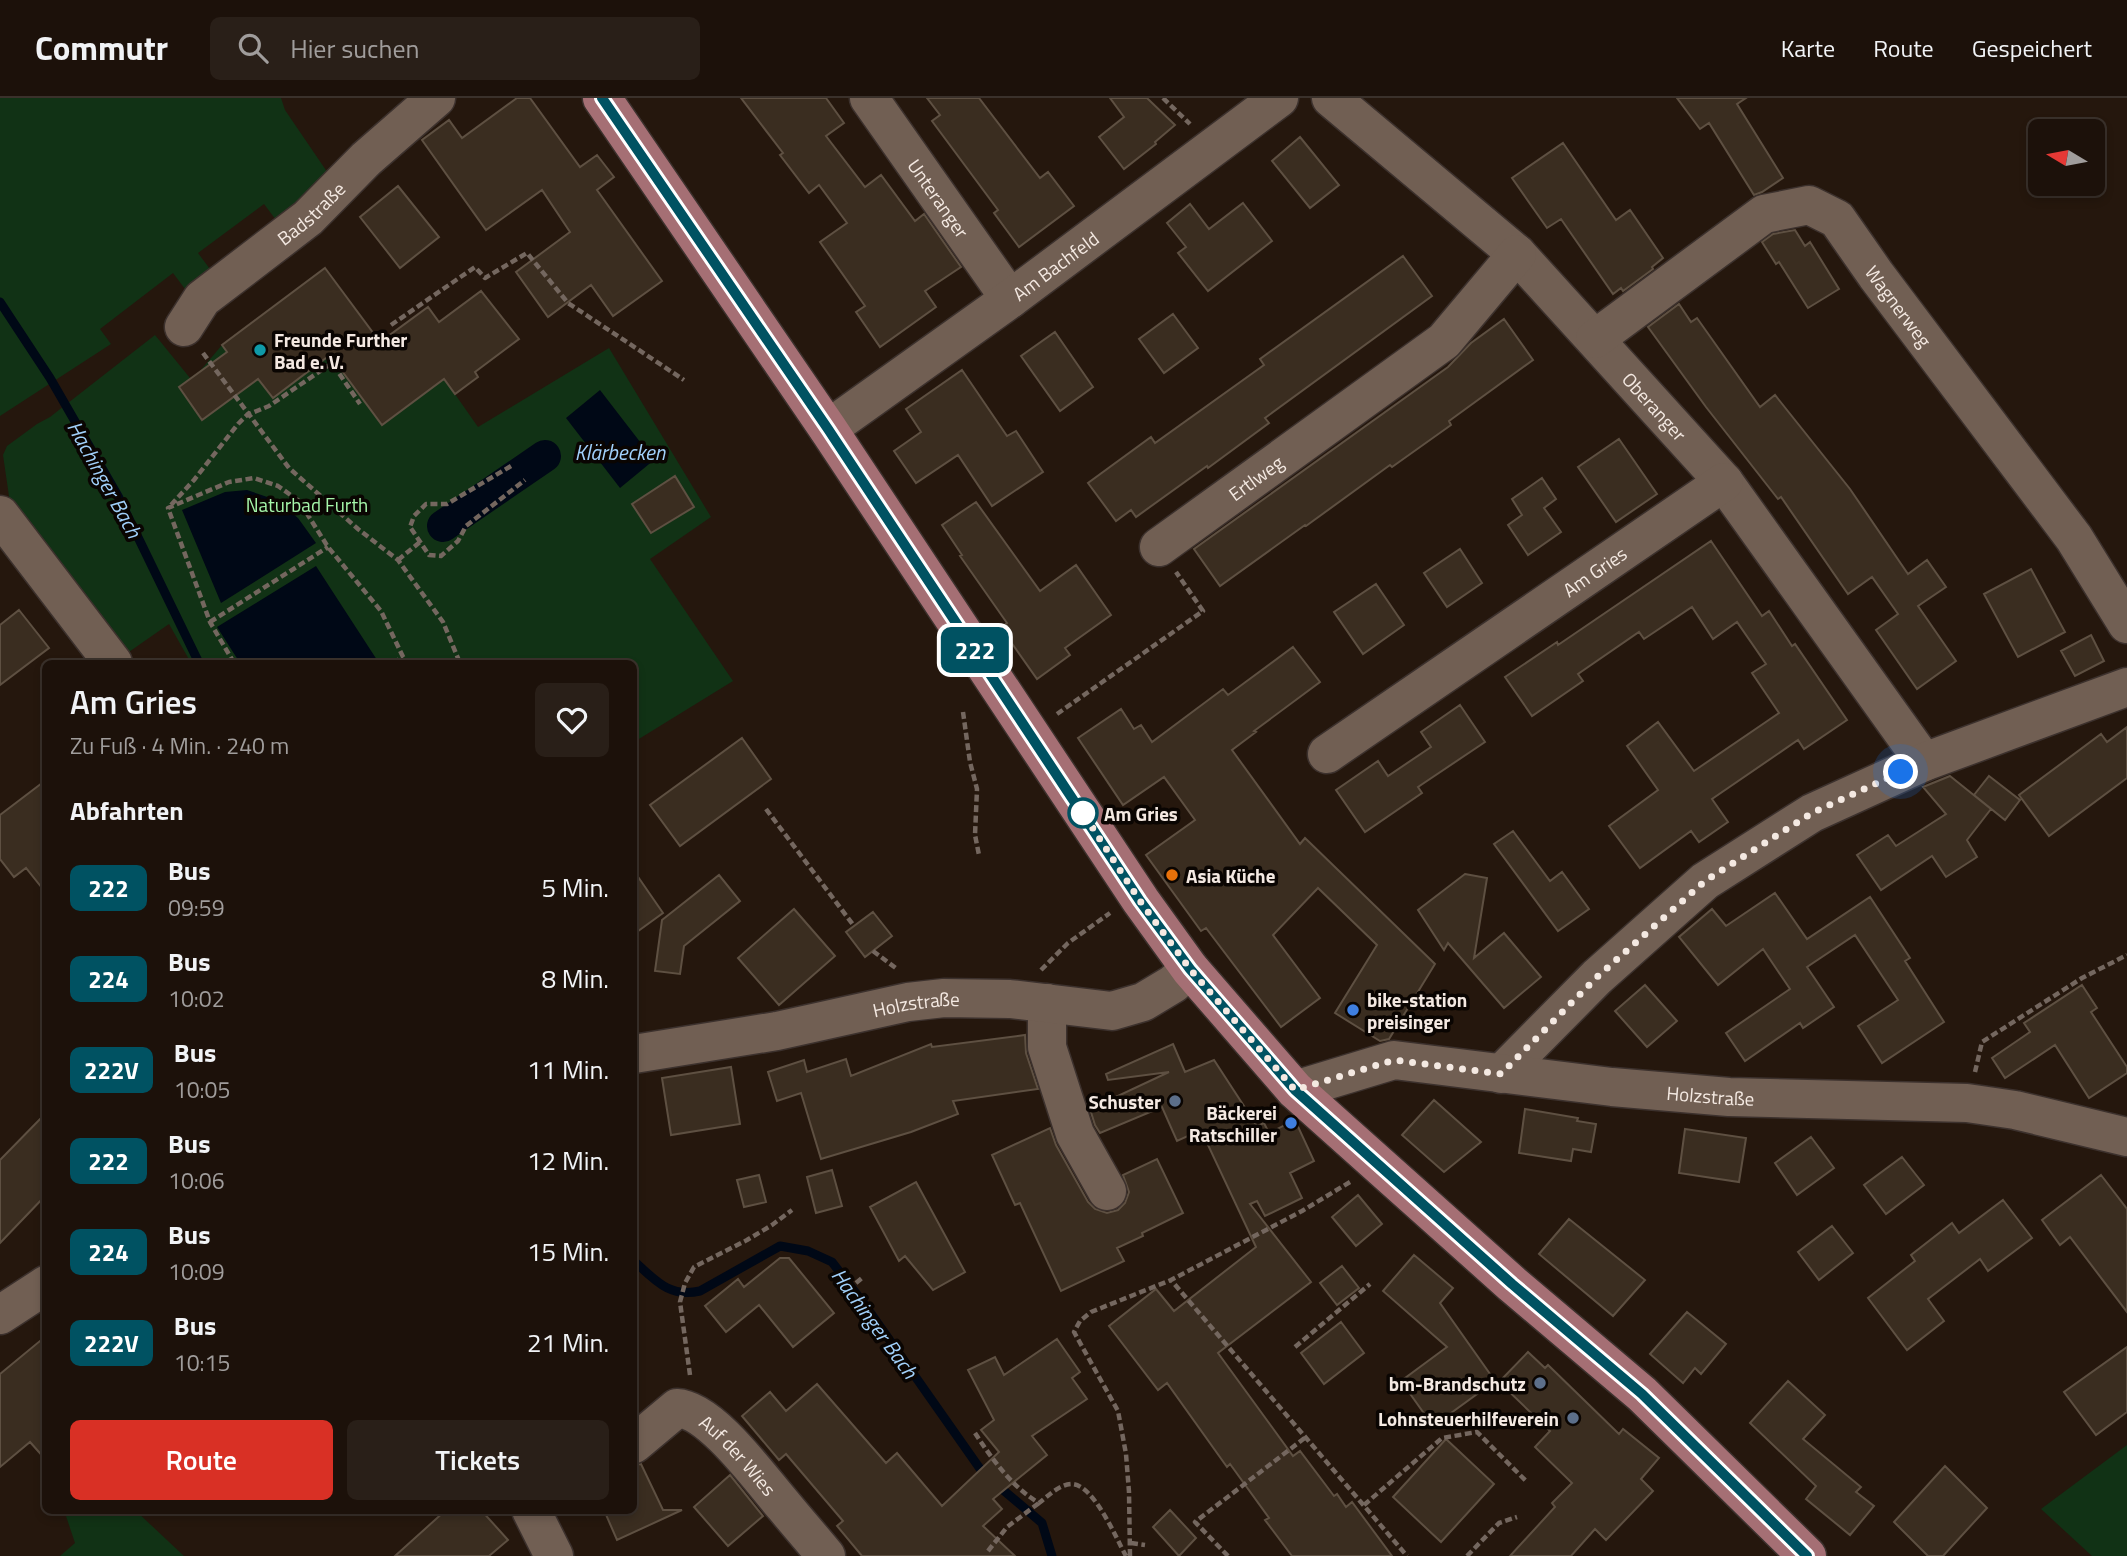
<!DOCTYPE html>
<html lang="de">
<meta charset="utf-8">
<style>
:root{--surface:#1c110a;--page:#291f18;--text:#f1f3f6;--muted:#a09d9c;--line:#3a312b;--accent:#d93025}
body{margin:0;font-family:"Titillium Web",sans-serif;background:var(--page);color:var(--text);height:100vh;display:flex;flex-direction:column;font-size:26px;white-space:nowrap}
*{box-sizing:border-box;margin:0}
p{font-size:23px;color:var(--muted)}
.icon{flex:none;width:38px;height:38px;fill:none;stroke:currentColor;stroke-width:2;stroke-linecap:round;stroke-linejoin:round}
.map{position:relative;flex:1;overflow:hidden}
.details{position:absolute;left:42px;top:562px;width:595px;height:854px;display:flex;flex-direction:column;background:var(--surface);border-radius:10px;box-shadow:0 4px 10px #0003,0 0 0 2px var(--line)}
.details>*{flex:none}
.badge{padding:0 14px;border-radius:10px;font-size:24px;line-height:46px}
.needle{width:46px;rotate:280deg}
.buttons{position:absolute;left:2028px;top:21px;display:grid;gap:14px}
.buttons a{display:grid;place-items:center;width:77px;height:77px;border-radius:10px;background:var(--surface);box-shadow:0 4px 10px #0003,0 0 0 2px var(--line);font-size:35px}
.you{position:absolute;width:35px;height:35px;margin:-18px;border:5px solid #fff;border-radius:50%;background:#1a73e8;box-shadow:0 0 0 10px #1a73e833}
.map>.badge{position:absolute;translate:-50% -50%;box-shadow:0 0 0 4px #fff}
h2{padding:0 28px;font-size:26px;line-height:63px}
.round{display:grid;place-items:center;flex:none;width:74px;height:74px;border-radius:10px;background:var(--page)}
.summary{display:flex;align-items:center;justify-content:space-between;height:119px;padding:0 28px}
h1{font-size:33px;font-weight:600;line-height:52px}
.cta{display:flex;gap:14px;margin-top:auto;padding:14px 28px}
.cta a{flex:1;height:80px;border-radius:10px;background:var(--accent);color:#fff;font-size:28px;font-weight:600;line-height:80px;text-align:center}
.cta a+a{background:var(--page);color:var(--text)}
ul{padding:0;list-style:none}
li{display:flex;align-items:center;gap:21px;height:91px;padding:0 28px}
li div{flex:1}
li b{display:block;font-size:26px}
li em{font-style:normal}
li .badge{min-width:77px;font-weight:700;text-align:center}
header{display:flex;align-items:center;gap:42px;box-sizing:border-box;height:98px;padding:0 35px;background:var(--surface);border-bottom:2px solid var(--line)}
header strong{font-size:33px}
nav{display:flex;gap:38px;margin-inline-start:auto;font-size:24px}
.search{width:490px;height:63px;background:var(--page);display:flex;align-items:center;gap:18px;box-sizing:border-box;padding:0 24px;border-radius:10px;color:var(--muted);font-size:26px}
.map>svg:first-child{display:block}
</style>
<header>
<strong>Commutr</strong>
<div class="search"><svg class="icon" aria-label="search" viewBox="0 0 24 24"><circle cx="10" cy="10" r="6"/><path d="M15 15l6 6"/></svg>Hier suchen</div>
<nav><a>Karte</a><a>Route</a><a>Gespeichert</a></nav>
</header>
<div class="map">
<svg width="2127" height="1458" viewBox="0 0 2127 1458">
<rect width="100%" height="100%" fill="#25170d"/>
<path fill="#113215" d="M0,0h281l4,12 49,72 -58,38 -12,-16 -66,49 12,16 -25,20 -12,-16 -73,56 11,15 -111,72z
M325,170l85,114 26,-15 42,60 131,-79 102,169 -61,42 83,122 -99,61v-79h-443l-22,-39 -43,30 -116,-151 -7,-48 4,-9 30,-22 13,-7 105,-82 35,43 10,-7 22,-26z
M2127,1347v111h-35l-51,-47z
M64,1412h71l49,46h-124l15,-13z"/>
<path fill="#000816" d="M600,292l54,70 -34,28 -54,-70z
M247,392l29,10 22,18 18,25 -95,60 -39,-93 43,-18z
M316,468l63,97h-139l-23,-36z"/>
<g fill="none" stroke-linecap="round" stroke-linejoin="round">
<path stroke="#000816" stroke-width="9" d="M0,204l50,76 68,118 81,167
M634,1163c21,19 35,37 66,30l80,-45 28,5 24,11 33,43 118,168 59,50 10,33"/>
<path stroke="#000816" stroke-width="32" d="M443,428l102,-70"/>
</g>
<path fill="#3a2d20" stroke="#5e5042" stroke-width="2" d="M517,0h13l50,69 17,-12 17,22 -17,13 65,91 -49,35 -22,-31 -43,32 -32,-45 54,-40 -28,-42 -56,40 -64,-90 27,-20 13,18z
M741,0h85l18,25 -18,13 39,51 16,-12 34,46 9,-7 37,53 -36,24 11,16 -56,40 -24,-35 9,-6 -45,-64 27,-19 -28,-38 -10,8 -29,-38 3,-2z
M927,0h52l61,80 8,-6 26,34 -55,41 -25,-34 4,-3 -66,-89 8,-6z
M1110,0h37l28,27 -20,17 1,2 -32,25 -25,-32 25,-20z
M1677,0h69l-9,6 46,74 -21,14 -8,3 -45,-72 -9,6z
M1300,39l39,48 -29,23 -38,-47z
M1563,45l53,77 14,-10 33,48 -11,9 1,2 -30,22 -2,-3 -8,6 -52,-75 -14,9 -35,-50z
M398,88l41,51 -39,31 -40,-51z
M1243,105l29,38 -64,50 -30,-38 8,-6 -19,-24 23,-19 19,25z
M1795,132l10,16 5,-4 29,47 -31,19 -29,-46 -3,2 -14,-22 11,-8z
M1403,158l29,40 -167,122 4,5 -61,45 -1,-2 -71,51 -5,-7 -15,11 -28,-38 63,-46 4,6 109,-78 -4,-6z
M325,170l55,74 48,-35 11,15 42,-31 38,48 -44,33 3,5 -23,17 -11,-15 -62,46 -52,-70 -57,43 -15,-19 -56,41 -23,-33 48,-35 -5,-7z
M1679,206l12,18 6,-4 63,89 15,-12 75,94 58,85 19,-14 19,27 -28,19 38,55 -39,28 -41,-59 22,-16 -26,-37 -24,17 -67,-97 -3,2 -72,-92 -58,-80z
M1173,216l25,34 -34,25 -25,-34z
M1504,221l29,41 -84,61 2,4 -59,42 -2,-2 -84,61 -1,-1 -85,61 -26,-37 254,-182 23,-24z
M1055,234l38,55 -33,24 -39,-55z
M962,272l45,66 9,-5 27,41 -51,34 -34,-51 -42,28 -22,-32 27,-19 -15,-23z
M1619,341l38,55 -41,28 -38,-55z
M675,378l19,31 -43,26 -19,-29z
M1542,380l14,21 -12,9 17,24 -33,23 -20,-30 14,-10 -10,-16z
M976,404l64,89 36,-26 35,50 -46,33 5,7 -33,24 -36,-51 6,-5 -47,-67 2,-1 -20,-30z
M1711,443l51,75 7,-5 23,35 3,-2 52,76 -43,29 -6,-9 -86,59 16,23 -29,20 -8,-11 -51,37 -31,-42 49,-36 -31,-44 31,-24 36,49 85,-58 -27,-40 14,-9 -29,-42 -24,17 -21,-32 -48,32 -5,-7 -61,42 5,7 -51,35 -27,-39 52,-35 1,3z
M1460,451l22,34 -35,24 -23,-34z
M2031,471l34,63 -47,25 -34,-63z
M1376,486l28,41 -41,29 -29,-42z
M19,512l30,38 -49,37v-60z
M2091,537l13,26 -29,15 -14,-25z
M1293,549l27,35 -66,49 2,1 -24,18 68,94 5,-6 130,126 -46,75 -9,2 -45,-28 42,-68 -59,-57 -45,47 47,63 -39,29 -75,-99 -5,3 -55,-76 49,-35 -31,-43 -41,28 -45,-67 43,-29 13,20 7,-4 11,17 71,-53 5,6z
M1460,607l25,37 -67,45 4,6 -57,39 -29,-42 42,-29 10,15 43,-29 -10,-15z
M2127,629v51l-78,58 -30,-41 82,-61 6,8z
M742,640l29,41 -91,67 -30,-41z
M1950,678l41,33 -24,31 10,17 -31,20 -14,-21 -51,34 -24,-35 31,-20 8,11 50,-32 -23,-27z
M1989,678l31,24 -15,20 -31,-25z
M46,682v113l-20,-25 -12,9 -14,-18v-44z
M1513,733l37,50 12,-9 27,37 -31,22 -64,-87z
M634,773l29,42 -29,21z
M1465,776l22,4 -13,80 30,-25 37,44 -37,31 -56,-65 -4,7 -26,-40z
M719,777l21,26 -56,45 -4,28 -25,-3 7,-51z
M1775,795l32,46 63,-42 40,61 -5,3 39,61 -62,41 -24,-37 40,-26 -43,-65 -48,32 27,40 -31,21 -3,-5 -55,38 -19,-28 64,-44 -27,-40 -45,36 -39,-48 33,-28 14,17z
M794,811l41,47 -56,49 -41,-47z
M873,814l19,24 -27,21 -19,-25z
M1645,887l32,36 -30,26 -32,-36z
M2082,887l15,23 -6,4 36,55v6l-38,25 -34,-53 -50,33 -13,-20 38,-26 -6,-9z
M1025,937l1,18 12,36 -85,12 5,13 -47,18 -90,27 -20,-66 -24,8 -9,-29 36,-12 3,12 39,-13 5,17 80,-32 1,3z
M1173,946l12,28 29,-12 43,66 7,-3 5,10 26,-13 19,41 -24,12 12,25 -37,18 -8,-15 -7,3 61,78 -93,71 75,103 7,-5 34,45 3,-2 9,13 6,-5 40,54h-100l-27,-36 4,-2 -39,-54 -3,3 -60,-84 -9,7 -49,-64 47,-37 18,22 82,-64 -55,-117 -24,11 -15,-34 -62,26 -5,-8 -5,-16 79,-37 -61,8 -2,-6z
M731,969l9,57 -69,11 -9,-57z
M1434,1002l47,42 -37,30 -42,-37z
M1525,1011l53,9 -1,3 19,3 -5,28 -18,-3 -2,12 -52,-8z
M46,1015v82l-46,48v-83z
M1050,1030l6,17 32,57 7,7 12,4 11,-3 7,-7 4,-11 -6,-17 34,-16 26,54 -41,20 1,3 -26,12 7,13 -63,30 -41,-88 -5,2 -23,-50z
M1685,1031l61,9 -7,44 -60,-9z
M1811,1039l23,31 -37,27 -22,-32z
M1902,1059l22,28 -38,29 -22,-29z
M832,1072l10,36 -26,7 -9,-36z
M759,1077l7,27 -22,5 -7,-27z
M2101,1077l26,34v103l-57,-75 -10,8 -18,-25z
M916,1084l49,90 -32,18 -28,-34 -6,5 -29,-54z
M1358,1097l24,29 -26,22 -24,-29z
M2003,1102l29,38 -44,33 -8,-12 -52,40 16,22 -37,29 -39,-52 47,-37 -4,-6 41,-32 7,10z
M1569,1121l76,61 -32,36 -74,-62z
M1832,1128l21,27 -34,27 -21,-28z
M1414,1157l39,33 -13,15 55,78 -62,45 -32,-45 46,-34 -64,-56z
M780,1160h9l45,55 -41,34 -34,-42 -33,27 -21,-26 33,-27 6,8z
M1342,1168l17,22 -22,17 -17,-22z
M1687,1214l39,32 -25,30 -6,-6 -12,15 -33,-29z
M1341,1224l23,31 -40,31 -23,-31z
M46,1238v124l-16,-18 -30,25v-93z
M1057,1241l23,33 -8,6 15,21 -55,37 15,19 -54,44 9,10 -19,17 32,30h-153l-25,-30 6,-5 -57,-67 -7,6 -37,-44 28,-24 16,19 31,-27 69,79 11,-10 45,53 57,-54 -18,-22 13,-10 -26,-50 27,-13 9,18z
M2127,1249v65l-31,23 -32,-43z
M1528,1254l17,16 3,-3 71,69 4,-5 36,29 -18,21 12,12 -47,49 -11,-11 -24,27h-61l45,-49 -3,-4 20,-20 -37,-36 15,-16 -51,-49z
M1788,1283l37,34 -22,24 58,48 -5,5 18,14 -24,29 -44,-36 10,-13 -66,-63z
M1446,1341l48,45 -53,58 -48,-45z
M641,1366l22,46h19l-65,30 -13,-30h30v-45z
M1945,1368l42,42 -44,48h-15l-34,-34z
M730,1377l33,41 -35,30 -34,-39z
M446,1412h35l27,30 -19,16h-94z
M1170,1412l26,28 -17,18 -26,-29z"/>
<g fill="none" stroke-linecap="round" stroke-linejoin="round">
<g stroke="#3c312d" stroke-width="41">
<g id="minor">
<path id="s1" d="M869,0l141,201"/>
<path id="s2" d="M1331,0l186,156 207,228 200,280"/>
<path id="s3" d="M184,229l18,-28 106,-81 58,-59 70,-61"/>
<path id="s4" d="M1595,241l169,-125 45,-9 28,14 39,56 198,263 53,86"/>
<path id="s5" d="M828,331l182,-130 269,-201"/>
<path d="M0,417l113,148"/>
<path id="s6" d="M1159,449l285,-206 73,-87"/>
<path id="s7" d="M1327,656l397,-272"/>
<path d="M1047,905v44l28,87 32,57"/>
<path id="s8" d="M634,956l143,-23 131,-29 36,-4 66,1 102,12 31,-9 30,-18 17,-15"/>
<path d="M1501,976l96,-97 108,-96 107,-68 112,-51 203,-75"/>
<path id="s9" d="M1295,992l99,-30 218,27 117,10 238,6 48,7 112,27"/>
<path d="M0,1217l46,-30"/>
<path id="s10" d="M634,1346l43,-36c35,2 84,72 107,98 14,17 28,33 42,50"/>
<path d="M531,1412l23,46"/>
</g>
</g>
<g stroke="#3c312d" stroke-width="41">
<path id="major" d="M602,0l226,331 313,472 49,68 105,121 217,194 130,110 165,162"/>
</g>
<path stroke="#74675f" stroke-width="4.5" stroke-dasharray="7 3.5" stroke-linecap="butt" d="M1163,0l27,26
M391,227l84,-58 10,11 42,-25 41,50 116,77
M203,255l86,115 69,61 40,31 45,62 17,41
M511,368l-64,38h-21l-12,12 -4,11 19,28 12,1 17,-15 8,-15 59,-46
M171,407l23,-25 44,-56 9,-9 22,-9 63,-43 28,41
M398,462l22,-18
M210,524l118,-75
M234,565l-24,-41 -42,-114 61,-26 25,-4 24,8 21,15 29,46 53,64 25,52
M393,565l10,-6
M963,614l7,50 7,27 -2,46 4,20
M1057,616l146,-103 -27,-39
M766,711l88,117
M873,853l24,18
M1041,872l27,-27 42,-30
M1975,974l7,-30 100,-64 45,-23
M1350,1084l-48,29 -131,69 236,276
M856,1185l6,-5
M1295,1249l75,-63
M690,1277l-10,-73 5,-19 9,-16 53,-27 25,-15 20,-15
M975,1335c17,26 37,54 64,70 9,-7 21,-19 33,-19 22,1 44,54 54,72
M1364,1407l78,-67 35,-6 49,49
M1131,1445l14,2
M988,1453l19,-24 32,-24
M1130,1458l-1,-64 -3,-38 -8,-43 -44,-79 6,-11 11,-9 80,-32
M1228,1458l-33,-34 111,-85
M1467,1458l32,-33 18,-6"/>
<use href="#minor" stroke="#715f53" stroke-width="38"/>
<use href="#major" stroke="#a56f74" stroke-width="38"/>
</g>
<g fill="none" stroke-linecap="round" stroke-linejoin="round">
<g stroke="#fff" stroke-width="16">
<path id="line" d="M602,0l226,331 312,472 50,68 105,121 217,194 130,110 165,162"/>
</g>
<use href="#line" stroke="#005262" stroke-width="10"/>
<path stroke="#f4e9e2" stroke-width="7" stroke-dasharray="0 12.6" d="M1083,715l-2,-3 59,91 50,68 105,121 99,-30 107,14 96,-97 108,-96 107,-68 89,-41"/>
</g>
<circle fill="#0f9aa8" stroke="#0a0502" stroke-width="2.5" cx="260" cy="252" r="7"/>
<circle fill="#fff" stroke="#005262" stroke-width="3.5" cx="1083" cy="715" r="14"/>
<circle fill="#e8710a" stroke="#0a0502" stroke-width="2.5" cx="1172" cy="777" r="7"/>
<g fill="#3f7fe0" stroke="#0a0502" stroke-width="2.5">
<circle cx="1353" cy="912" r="7"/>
<circle cx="1291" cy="1025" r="7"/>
</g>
<g fill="#5c6f8a" stroke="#0a0502" stroke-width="2.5">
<circle cx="1175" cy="1003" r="7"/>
<circle cx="1540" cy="1285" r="7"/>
<circle cx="1573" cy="1320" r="7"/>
</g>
<g text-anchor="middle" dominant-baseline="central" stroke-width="7" stroke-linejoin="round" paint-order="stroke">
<g font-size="19" fill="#f4e9e2" stroke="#0a0502">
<text stroke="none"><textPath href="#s1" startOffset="122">Unteranger</textPath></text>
<text stroke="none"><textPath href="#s3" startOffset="172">Badstraße</textPath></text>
<text stroke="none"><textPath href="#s5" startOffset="280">Am Bachfeld</textPath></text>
<text stroke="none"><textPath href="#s4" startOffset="394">Wagnerweg</textPath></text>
<text stroke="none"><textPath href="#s2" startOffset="448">Oberanger</textPath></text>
<text stroke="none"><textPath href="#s6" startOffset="119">Ertlweg</textPath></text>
<text stroke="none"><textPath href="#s7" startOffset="324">Am Gries</textPath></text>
<text stroke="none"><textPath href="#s8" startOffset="287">Holzstraße</textPath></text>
<text stroke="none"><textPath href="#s9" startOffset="422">Holzstraße</textPath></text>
<text stroke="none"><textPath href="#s10" startOffset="135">Auf der Wies</textPath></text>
</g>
<g font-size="19" font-weight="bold" fill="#f4e9e2" stroke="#0a0502" text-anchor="end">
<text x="274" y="241" text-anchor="start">Freunde Further<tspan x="274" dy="22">Bad e. V.</tspan></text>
<text x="1186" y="777" text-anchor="start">Asia Küche</text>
<text x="1367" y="901" text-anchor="start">bike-station<tspan x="1367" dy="22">preisinger</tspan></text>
<text x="1161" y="1003">Schuster</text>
<text x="1277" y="1014">Bäckerei<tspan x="1277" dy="22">Ratschiller</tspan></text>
<text x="1526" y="1285">bm-Brandschutz</text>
<text x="1559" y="1320">Lohnsteuerhilfeverein</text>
</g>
<g font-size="19" fill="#a6f6aa" stroke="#0a0502">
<text x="307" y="406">Naturbad Furth</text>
</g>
<g font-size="19" font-weight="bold" fill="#f4e9e2" stroke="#0a0502" text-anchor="start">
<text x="1104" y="715">Am Gries</text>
</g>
<g font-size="21" font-style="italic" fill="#a1d0fa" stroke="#0a0502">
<text x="620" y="354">Klärbecken</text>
<text transform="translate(105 381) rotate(61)">Hachinger Bach</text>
<text transform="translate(875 1225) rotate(54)">Hachinger Bach</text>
</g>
</g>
</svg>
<div class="buttons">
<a><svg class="needle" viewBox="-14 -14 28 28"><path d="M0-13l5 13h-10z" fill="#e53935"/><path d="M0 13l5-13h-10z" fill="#a09d9c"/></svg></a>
</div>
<div class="you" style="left:1901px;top:674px"></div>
<b class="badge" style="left:975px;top:552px;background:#005262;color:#fff">222</b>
<section class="details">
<div class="summary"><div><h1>Am Gries</h1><p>Zu Fuß · 4 Min. · 240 m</p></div><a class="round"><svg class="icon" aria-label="heart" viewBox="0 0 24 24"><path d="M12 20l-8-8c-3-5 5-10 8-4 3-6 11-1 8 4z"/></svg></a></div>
<h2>Abfahrten</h2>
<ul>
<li><span class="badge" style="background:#005262;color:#fff">222</span><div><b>Bus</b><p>09:59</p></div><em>5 Min.</em></li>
<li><span class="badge" style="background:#005262;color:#fff">224</span><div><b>Bus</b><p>10:02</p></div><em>8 Min.</em></li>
<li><span class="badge" style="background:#005262;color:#fff">222V</span><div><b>Bus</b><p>10:05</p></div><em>11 Min.</em></li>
<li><span class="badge" style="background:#005262;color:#fff">222</span><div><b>Bus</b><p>10:06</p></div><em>12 Min.</em></li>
<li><span class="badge" style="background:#005262;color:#fff">224</span><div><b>Bus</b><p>10:09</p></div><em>15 Min.</em></li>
<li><span class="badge" style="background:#005262;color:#fff">222V</span><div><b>Bus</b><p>10:15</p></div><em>21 Min.</em></li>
</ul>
<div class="cta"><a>Route</a><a>Tickets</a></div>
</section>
</div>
